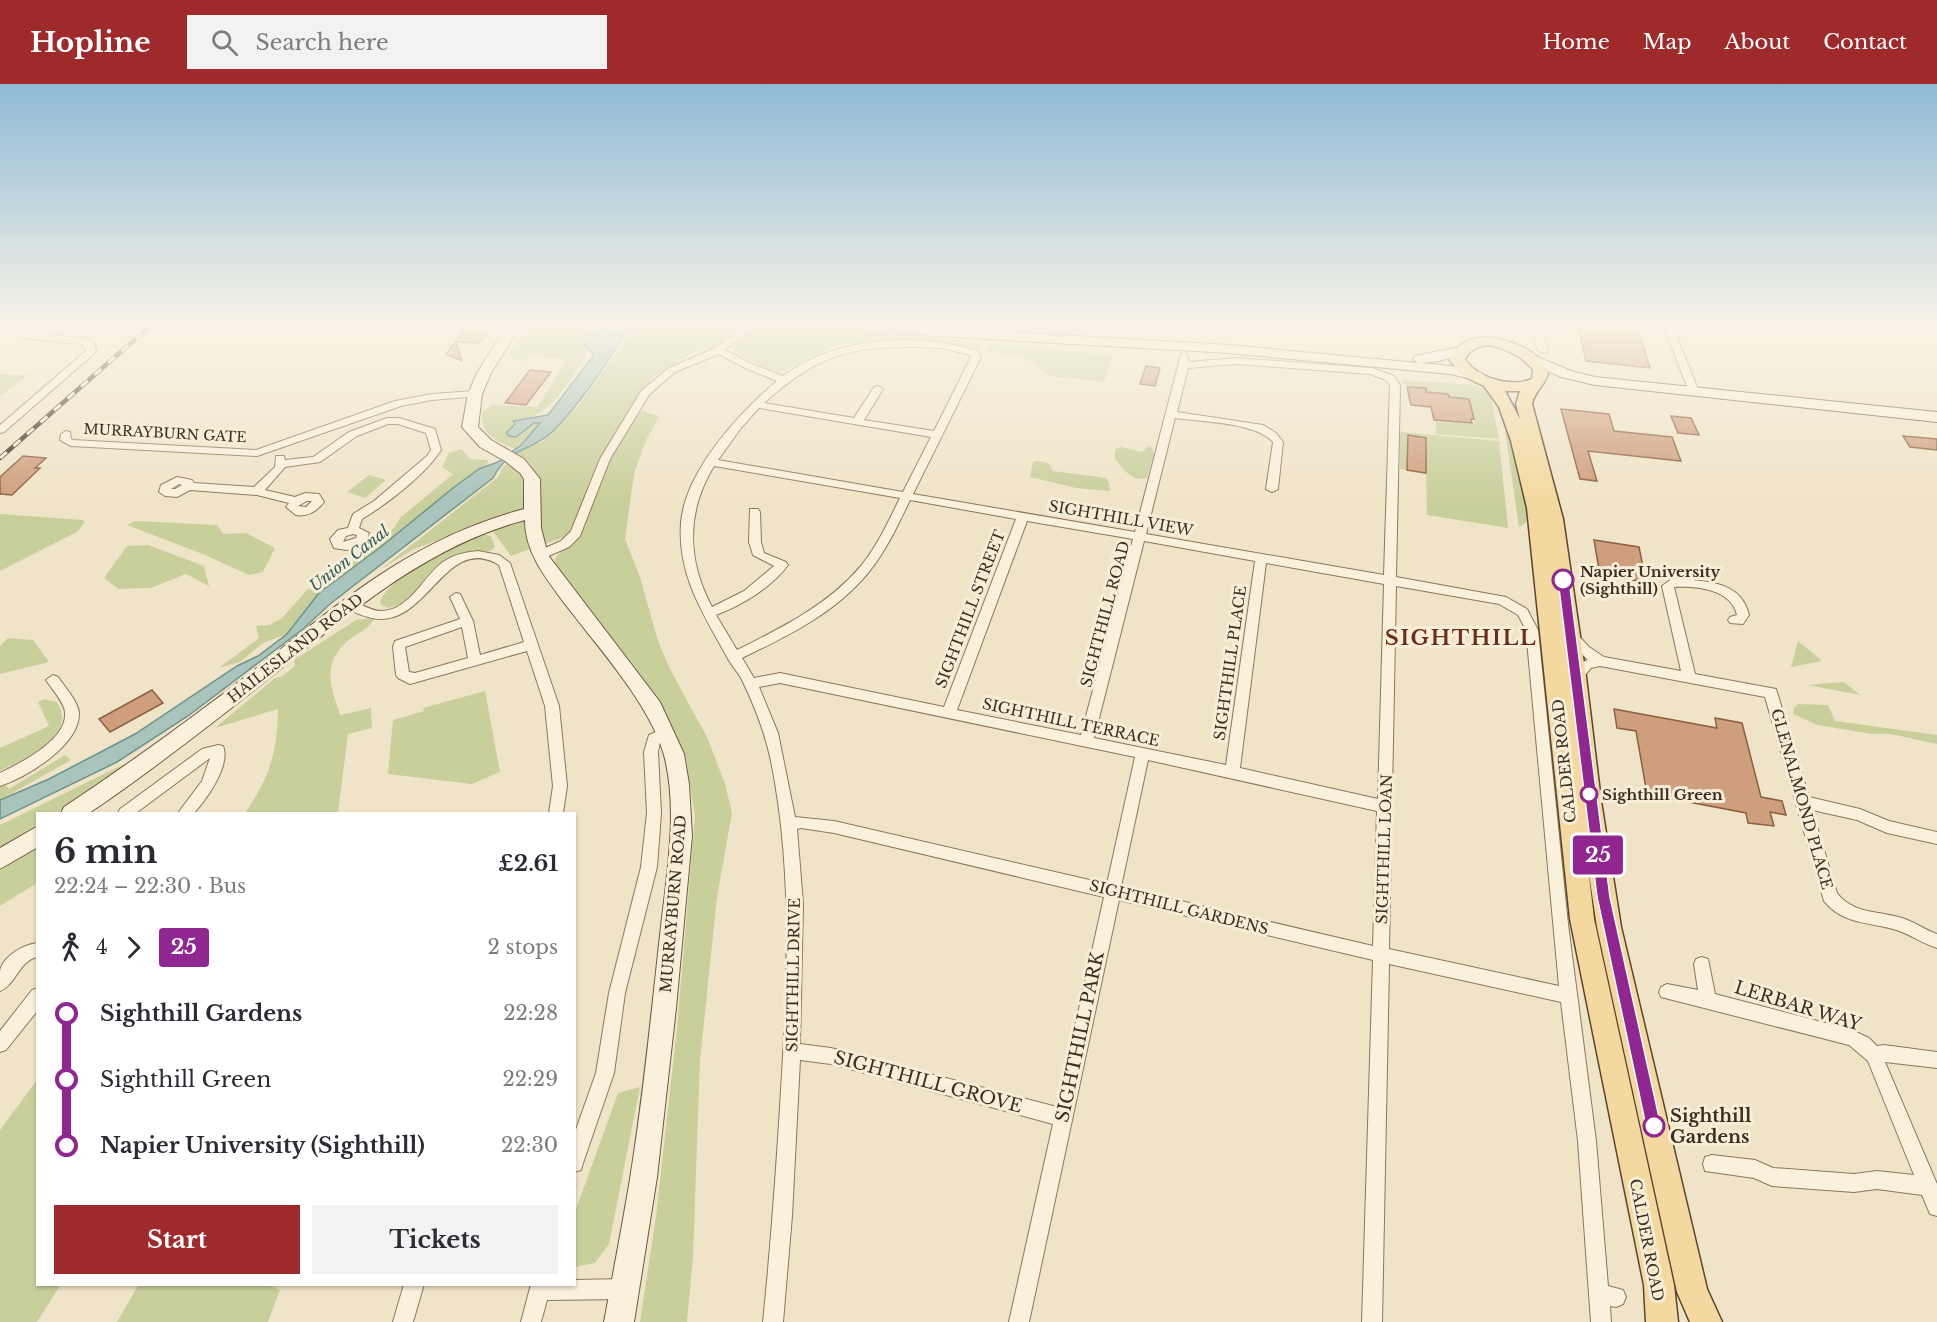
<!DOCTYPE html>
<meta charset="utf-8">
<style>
:root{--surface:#fff;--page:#f2f2f3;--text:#2b2b33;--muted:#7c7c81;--accent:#9e2a2b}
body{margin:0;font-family:"Libre Baskerville",serif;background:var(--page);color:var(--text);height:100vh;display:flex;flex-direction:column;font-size:22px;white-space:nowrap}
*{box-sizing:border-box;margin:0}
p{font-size:20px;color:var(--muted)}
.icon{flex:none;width:33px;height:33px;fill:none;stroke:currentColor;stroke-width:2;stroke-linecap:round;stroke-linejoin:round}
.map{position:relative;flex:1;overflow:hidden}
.panel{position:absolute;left:36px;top:728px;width:540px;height:474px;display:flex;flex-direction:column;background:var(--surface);border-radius:0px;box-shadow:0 2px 4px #0004}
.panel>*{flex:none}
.badge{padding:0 12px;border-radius:4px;font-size:21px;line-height:39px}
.map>.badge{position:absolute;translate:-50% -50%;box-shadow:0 0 0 3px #fff}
.legs{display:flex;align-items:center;gap:9px;height:66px;padding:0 18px;font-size:20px}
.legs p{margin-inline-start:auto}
.overview{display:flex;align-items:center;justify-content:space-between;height:102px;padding:0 18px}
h1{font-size:33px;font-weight:800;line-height:45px}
.primary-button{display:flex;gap:12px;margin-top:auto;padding:12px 18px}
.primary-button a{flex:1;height:69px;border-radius:0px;background:var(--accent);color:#fff;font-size:24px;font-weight:800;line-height:69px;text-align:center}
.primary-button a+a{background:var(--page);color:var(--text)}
ul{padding:0 18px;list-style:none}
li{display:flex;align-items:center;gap:21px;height:66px;font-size:22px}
li i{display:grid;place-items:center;width:9px;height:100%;margin:0 8px;background:currentColor}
li i::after{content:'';width:15px;height:15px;margin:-8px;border:4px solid;border-radius:50%;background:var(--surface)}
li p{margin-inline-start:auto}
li:first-child i{background:linear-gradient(#0000 50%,currentColor 0)}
li:last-child i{background:linear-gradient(currentColor 50%,#0000 0)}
header{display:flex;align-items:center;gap:36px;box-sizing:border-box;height:84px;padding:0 30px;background:var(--accent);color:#fff}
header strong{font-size:28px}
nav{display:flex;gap:33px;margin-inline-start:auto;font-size:21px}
.search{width:420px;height:54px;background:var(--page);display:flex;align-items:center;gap:15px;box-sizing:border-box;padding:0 21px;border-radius:0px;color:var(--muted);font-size:22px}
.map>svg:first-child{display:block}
</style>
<header>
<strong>Hopline</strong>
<div class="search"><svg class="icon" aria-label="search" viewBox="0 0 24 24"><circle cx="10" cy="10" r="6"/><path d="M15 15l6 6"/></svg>Search here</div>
<nav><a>Home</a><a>Map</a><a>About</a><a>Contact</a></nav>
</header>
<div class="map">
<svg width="1937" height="1238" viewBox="0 0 1937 1238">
<rect width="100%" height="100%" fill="#f0e4c8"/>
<path fill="#c9cf9b" d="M529,243h80c-10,4 -21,7 -24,19l5,4 -6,3 1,5c-16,22 -35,60 -65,61l-11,17 7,1 18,-14h6l-25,26c-18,-8 -35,-14 -33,-36l10,-8 45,2 31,-48 -36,-3 -5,5 -12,-2 -6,-6z
M635,243h108l-16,13 -17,10 -16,2 -41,25 -19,25 -44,78 -20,55 -59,21 -25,-34 -72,27 -33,20 117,-92 4,-9 20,-18 20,-8 37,-37z
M755,243c75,0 151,3 225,17l1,3 -5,1c-42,-5 -101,-13 -142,-1 -15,5 -43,24 -54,24 -15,0 -34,-12 -47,-19l2,-7z
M993,260l120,11 -9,27 -53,-6 -25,-18 -41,-7 4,-6z
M0,290l28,1 -28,21z
M1403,296l72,5 15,7 9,47 -63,-5v-12l39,2 -6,-25 -43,-7v-4l-24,-4z
M642,327l17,5 -14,27 -11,31 -9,65 15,38 18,64 12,28 38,70 17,45 7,29 -15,84 -17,164 -7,196 -6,65h-47l16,-106 21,-188 18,-211 -9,-60 -27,-53 -105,-141c3,-14 22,-18 28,-35 11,-28 36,-101 60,-117z
M1505,347l5,3 17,67 -1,21 -7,5z
M1400,348l99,9 9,87 -81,-13 -1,-42 -26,-4z
M1148,362l4,1 2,8 -7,23c-16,4 -22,-8 -32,-19v-10l7,-2 20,5z
M461,365l9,10 18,1 -1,5 -34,23 -71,58 -63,47 -32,41 -24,9 -23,19 -21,6 40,-30 -3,-12 13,-1 13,-7 25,-28 17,-7 70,-55 6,-10 53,-44 -11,-7 7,-14z
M1040,377l9,3 4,7 53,7 3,5 1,8 -34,-3 -46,-11 3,-15z
M369,391l17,5 -21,18 -18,-6z
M0,430l83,6 2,2 -8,10 -77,39z
M135,437l82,4 6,9 23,-1 29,15 -12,24 -14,3 -44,-20 -78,-30z
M482,450l9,2 4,11 -4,4 -34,3 -28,20 -27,30 -14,4 -8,-4c7,-29 76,-59 102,-70z
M148,461l56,21 5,20 -23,-12 -35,14 -33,1 -14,-11 23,-32z
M374,534c-5,12 -14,13 -24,21 -29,24 -20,45 -10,76l31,-7 1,20 -24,6 -10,79h-93c25,-36 32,-60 33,-104l-63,19 60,-50 6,-1 14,-11 -1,-6 62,-40z
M8,554l25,2 16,22 -49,12v-28z
M1798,557l24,20 -31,6z
M1844,598l16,13 -52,-10z
M485,607l15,81 -28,12 -84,-10 5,-54 31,-9 -1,-3z
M44,615l13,3c22,34 -34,57 -57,69v-23l49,-22 -11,-24z
M1798,620l30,1 7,16 102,14v9c-21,-3 -44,-13 -66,-10l-54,-9 -24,-11 1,-6z
M65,671l6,5 -71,40v-14l5,-2 4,5z
M124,680l-3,8 -64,41h-19l-1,12 -37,24v-24z
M37,762v37l-37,23v-35z
M37,996l1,204h23l-24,38h-37v-192z
M640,1003l-31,157 -14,19 -20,4v-55l43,-119z
M139,1200h127l14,6 -12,32h-151z"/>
<path fill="#a9c4bc" stroke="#6f938a" stroke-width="1.5" d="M609,243h21c-23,35 -47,74 -77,104 -21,21 -44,15 -60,47l-163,126 -27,25 -115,87 -71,46 -117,57v-19l49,-21 86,-45 102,-68 21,-10 29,-22 32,-41 63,-47 71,-58 26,-19 19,-7 23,-17 19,-22h-6l-18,14 -7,-1 -3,-3 9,-9 -2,-3 35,-6 46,-60 -9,-9c3,-12 14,-15 24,-19z"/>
<path fill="#cf9f7d" stroke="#8d5f41" stroke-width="1.5" d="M467,243h24l-12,16 -23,-1 6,19 -16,-7z
M1578,243h59l13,41 -64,-7z
M1146,282l14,2 -5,18 -15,-2z
M530,286l21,2 -25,33 -21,-2z
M1407,303l19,1v4l22,2 1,3 20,2 5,20h-3l1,4 -38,-3 -3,-13 -20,-2z
M1561,325l48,5 5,17 58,6 9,24 -93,-10 9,30 -17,-2z
M1671,332l20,2 8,17 -21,-2z
M1408,351l18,3v35l-19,-3z
M1903,352l34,3v11l-27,-3z
M23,372l23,2 -11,10h5l-28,27 -12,-1v-17z
M1594,456l45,7 7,35 -46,-7z
M152,606l11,13 -53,29 -11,-13z
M1614,625l103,19 -2,-10 27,5 19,74 21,4 4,14 -16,-3 4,14 -26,-3 -2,-10 -99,-19 -11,-63 -19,-3z"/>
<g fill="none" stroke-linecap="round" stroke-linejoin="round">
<g stroke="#8d765c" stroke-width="2">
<path id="street" d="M8,243h9l8,5 63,7 7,6 1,7 -92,80 -4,1v-8l86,-74 -4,-7 -60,-6z
M743,243h10l-28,23 24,13 34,13c55,-40 132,-44 195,-25l3,6 -68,137 222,38 46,-178h6l2,8 47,-4 136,10 22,8 6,9 -4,192 110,20 21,12 11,21 30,294 28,217 12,145 15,4 3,7 -3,7 -7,3 -6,-1 1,16h-20l-13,-181 -17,-139 -172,-38 -7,358h-20l11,-362 -254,-60 -90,422h-20l44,-198 -222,-60 -31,-4 -8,156 -9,106h-20c9,-88 15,-177 20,-266 5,-101 8,-195 -12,-295 -6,-28 -16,-54 -28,-79 -4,-9 -12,-17 -16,-25 -23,-42 -50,-82 -46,-134 4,-52 58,-110 96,-142l-34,-14 -24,-13 -44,18 -26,23 -39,64 -30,77 -11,11 -25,11 -4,1 -6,-4 2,-3 25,-11 10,-10 29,-72 41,-68 28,-23 47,-20zM920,263l21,1 30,7v2l-37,74 -70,-11 19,-31 -5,-3 -4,1 -20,31 -90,-15c53,-48 85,-57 156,-56zM1236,280l134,10 16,6 4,5 -6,190 -238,-41 29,-116c27,4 80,4 98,24l-7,47 6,3 6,-3 5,-47 -7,-9 -13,-8 -86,-13 11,-44zM759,324l172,29 -28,55 -185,-32 23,-32zM714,382l186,32c-12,24 -23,49 -40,69 -32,38 -79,61 -123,83l-21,-35c26,-10 55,-27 72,-50l-2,-3 -22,-9 -3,-11 -1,-30 -2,-3h-8l-1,33 4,13 21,11 -30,25 -32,16c-25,-47 -26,-95 2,-141zM910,416l106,19 -72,188 -164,-34 -26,5 -12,-20c46,-22 93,-45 126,-85 18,-22 30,-48 42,-73zM1027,437l106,18 -52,196 -124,-25zM1144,457l111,20 -29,204 -132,-27zM1266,479l118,21 -6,215 -138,-31zM1396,502l103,18 19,11 8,15 33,356 -170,-37zM780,599l355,74 -28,127 -273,-63 -39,-4 -17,-84 -19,-46zM1148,676l229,51 -4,135 -252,-59zM801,744l33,5 270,64 -47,210 -226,-59 -31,-4 3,-140 -6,-75z
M1530,243h9l9,24 -2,2 -8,-2z
M1664,243h9l26,65 -1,2 -4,1 -5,-3z
M475,307l5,3 -1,2 -47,4 -31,6 -144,50 -186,-10 -11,-6 1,-6 5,-3 4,1 1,7 2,1 183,10 139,-49 37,-7z
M387,334h12l36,11 6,21c-15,24 -54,54 -79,69l-3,9 10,5 -2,7 -20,10 -13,-2 -4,-9 8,-9 10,-2 5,-14 21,-13 53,-45 4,-6 -5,-17 -28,-9h-10l-31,12 -37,26 -35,5 -20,23 30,7 10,-4 14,1 5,8c-7,9 -16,15 -28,13l-10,-8 3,-4 -32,-8 -67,-5 -13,7 -12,-1 -6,-4 2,-7 16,-8 15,3 2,3 60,4 21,-20 1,-11h8l1,4 28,-3 36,-25zM179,400l3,1 -7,4h-4zM307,417h5l-6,6 -8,-1zM353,450l4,1 -1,3 -13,4 3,-6z
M478,467l21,4 11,8 49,143 8,80 -4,27h-14l4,-27 -8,-80 -18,-55 -117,33 -12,-6 -2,-3 -3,-28 2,-6 65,-22 -10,-22 6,-4 4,1 13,27 7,34 44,-13 -25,-77c-55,-34 -73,70 -131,52 -8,-2 -19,-6 -24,-13l6,-4c10,3 20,11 31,11 30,0 43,-38 65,-51 10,-6 21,-8 32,-9zM462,543l6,31 -53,15 -6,-1 -4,-25z
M1673,494c30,4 68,1 76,37l-6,9 -13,-1 -2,-3 2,-3 7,-2c-6,-26 -40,-29 -63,-28l21,87 81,15 33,108 51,12 29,12 48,11v12l-50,-11 -30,-13 -45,-10 25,83c16,21 42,18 65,25 13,4 23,12 35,16v14c-13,-4 -23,-11 -35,-16 -28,-11 -57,-5 -78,-31l-59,-204 -165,-31 -9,2 -10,12h-10l-2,-3c5,-8 11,-15 19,-17l-23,-22 -1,-3 6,-5 5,2 14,15 15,10 77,14 -19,-85z
M53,591l5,2c6,9 20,24 21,36 1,32 -52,64 -79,73v-13c20,-10 68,-33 65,-61 -1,-10 -13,-23 -19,-32z
M665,644l5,1 2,4 -2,4 -10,5 -2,10 3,61 -4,54 -32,126 -11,80 -31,90 -2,7 -7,2v-37l22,-62 13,-80 32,-126 6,-54 -3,-61 5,-17z
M218,661l5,1c8,19 -16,53 -29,67h-16l24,-32 8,-23 -74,55h-18l2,-4 82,-60z
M38,859v14c-19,3 -22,28 -38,34 0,-6 0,-14 0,-20 3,-15 24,-27 38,-28z
M1702,873l6,2 7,35 137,36 17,8 8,8 7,-1 53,7v16l-52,-6 52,122v32l-7,-2 -8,-19 -45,-6 -23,3 -82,-6 -18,-8 -49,-7 -2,-7 2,-7 7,-2 43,5 18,8 81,6 23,-3 37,4 -46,-114 -19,-16 -188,-48 -2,-5 2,-5 6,-3 31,6 -4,-26 2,-5z
M38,904v22l-32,40 -6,2v-21l32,-41z
M625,1195l7,3 3,7 -3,7 -7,3 -78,1 -6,22h-20l10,-38h43v-4z
M404,1200h20l-11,38h-20z"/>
</g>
<g stroke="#6f573f" stroke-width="2">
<path id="secondary" d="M506,243h14l-29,46 -9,21 -4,33 13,13 33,19 16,20 1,49 7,27 112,147 24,52 5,30 3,52 -16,172 -19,169 -23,145h-30c9,-48 18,-95 26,-143 13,-80 21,-162 30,-244 6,-56 19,-124 4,-180 -14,-51 -67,-109 -99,-151 -19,-26 -40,-51 -40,-84 -101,27 -178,96 -257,159 -54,43 -108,85 -164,124l-15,10h-28l3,-6c65,-43 128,-89 189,-136 89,-70 159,-132 271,-162v-30l-4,-6 -15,-12 -25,-14 -18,-20 6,-33 9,-21z
M887,243h38l304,18 189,18 -5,-4 2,-3c8,-2 46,-10 51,-9l2,3 -2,3 -27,8 -17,2 28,3 32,7 2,3 -7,4 -27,-6 -221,-21 -293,-17 -42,-5z
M1528,269l43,18 24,6 342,35v10l-342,-37 -34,-8 -38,-17 -2,-3 2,-3z
M38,742v21l-38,22v-21z"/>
</g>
<g stroke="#5b4430" stroke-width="3">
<path id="primary" d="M1489,253c25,4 45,12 60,33 -3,16 -13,18 -17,34l31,115 23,158 15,124 20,126 86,362 15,33h-32l-13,-30 -80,-365 -9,-60 6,52 80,366 4,37h-32l-2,-37 -74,-366 -43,-411 -16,-67 -12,-34 -15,-21 -19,-9 -8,-7 -8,-11c9,-16 22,-22 40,-22zM1489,261c17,4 34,11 44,25l-1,9c-21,9 -55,-1 -67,-20 5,-10 13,-13 24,-14zM1505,307h15l-4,13 4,15z"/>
</g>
<use href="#street" fill="#faf1dc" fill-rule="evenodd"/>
<use href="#secondary" fill="#faf1dc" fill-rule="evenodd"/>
<use href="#primary" fill="#f3d9a0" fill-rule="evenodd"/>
<g stroke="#3d2e20" stroke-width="4.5">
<path id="rail" d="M0,374l149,-131"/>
</g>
<use href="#rail" stroke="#f7eed8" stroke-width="3" stroke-dasharray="9" stroke-linecap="butt"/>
</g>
<linearGradient id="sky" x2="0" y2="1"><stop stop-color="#8fbad6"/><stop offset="0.58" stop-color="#f8f3e6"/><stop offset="1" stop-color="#f8f3e6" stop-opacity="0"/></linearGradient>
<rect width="1937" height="416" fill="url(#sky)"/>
<path fill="#90268f" stroke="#fff" stroke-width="1.5" d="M1563,493l6,3 41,317 51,229 -2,6 -5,2 -6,-2 -2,-6 -49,-229 -39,-317z"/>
<g fill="#fff" stroke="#90268f" stroke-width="3">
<circle cx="1563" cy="496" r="10"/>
<circle cx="1589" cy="710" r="8"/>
<circle cx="1654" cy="1042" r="10"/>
</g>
<g text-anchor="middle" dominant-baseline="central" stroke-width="6" stroke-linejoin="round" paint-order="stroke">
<g font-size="14" fill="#3d2e20" stroke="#f7eed8">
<text transform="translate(165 349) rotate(3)">MURRAYBURN GATE</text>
</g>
<g font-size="15" fill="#3d2e20" stroke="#f7eed8">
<text transform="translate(1121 434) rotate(10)">SIGHTHILL VIEW</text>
<text transform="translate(970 525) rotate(-69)">SIGHTHILL STREET</text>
<text transform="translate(1105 530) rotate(-75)">SIGHTHILL ROAD</text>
<text transform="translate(295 564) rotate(-38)">HAILESLAND ROAD</text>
<text transform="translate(1230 579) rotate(-82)">SIGHTHILL PLACE</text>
<text transform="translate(1071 638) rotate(12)">SIGHTHILL TERRACE</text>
<text transform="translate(1564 677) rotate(-96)">CALDER ROAD</text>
<text transform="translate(1802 715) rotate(74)">GLENALMOND PLACE</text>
<text transform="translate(1384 765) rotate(-88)">SIGHTHILL LOAN</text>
<text transform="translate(673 820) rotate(-85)">MURRAYBURN ROAD</text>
<text transform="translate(1179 823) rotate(14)">SIGHTHILL GARDENS</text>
<text transform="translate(793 891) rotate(-89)">SIGHTHILL DRIVE</text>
<text transform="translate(1647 1156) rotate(79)">CALDER ROAD</text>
</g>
<g font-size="15" font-weight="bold" fill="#3d2e20" stroke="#f7eed8" text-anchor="start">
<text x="1580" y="487">Napier University<tspan x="1580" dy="17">(Sighthill)</tspan></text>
<text x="1602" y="710">Sighthill Green</text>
</g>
<g font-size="16" font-style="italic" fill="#2f5d5a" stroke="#f7eed8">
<text transform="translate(349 474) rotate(-38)">Union Canal</text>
</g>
<g font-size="18" fill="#3d2e20" stroke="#f7eed8">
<text transform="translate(1798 922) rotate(17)">LERBAR WAY</text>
<text transform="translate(1080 953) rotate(-78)">SIGHTHILL PARK</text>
<text transform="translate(928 998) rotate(15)">SIGHTHILL GROVE</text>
</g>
<g font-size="18" font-weight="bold" fill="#3d2e20" stroke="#f7eed8" text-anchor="start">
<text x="1670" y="1032">Sighthill<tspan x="1670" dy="21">Gardens</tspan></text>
</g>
<g font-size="21" font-weight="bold" letter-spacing="1.5" fill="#6b2e1e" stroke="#f7eed8">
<text x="1461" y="554">SIGHTHILL</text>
</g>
</g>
</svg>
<b class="badge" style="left:1598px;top:771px;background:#90268f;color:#fff">25</b>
<section class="panel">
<div class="overview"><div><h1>6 min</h1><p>22:24 – 22:30 · Bus</p></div><b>£2.61</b></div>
<div class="legs"><svg class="icon" aria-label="walk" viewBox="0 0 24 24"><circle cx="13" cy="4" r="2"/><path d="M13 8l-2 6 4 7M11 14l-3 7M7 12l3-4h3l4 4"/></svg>4<svg class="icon" aria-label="forward" viewBox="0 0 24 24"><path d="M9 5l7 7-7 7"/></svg><b class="badge" style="background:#90268f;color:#fff">25</b><p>2 stops</p></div>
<ul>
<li><i style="color:#90268f"></i><b>Sighthill Gardens</b><p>22:28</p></li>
<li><i style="color:#90268f"></i><span>Sighthill Green</span><p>22:29</p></li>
<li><i style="color:#90268f"></i><b>Napier University (Sighthill)</b><p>22:30</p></li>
</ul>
<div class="primary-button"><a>Start</a><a>Tickets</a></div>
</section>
</div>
